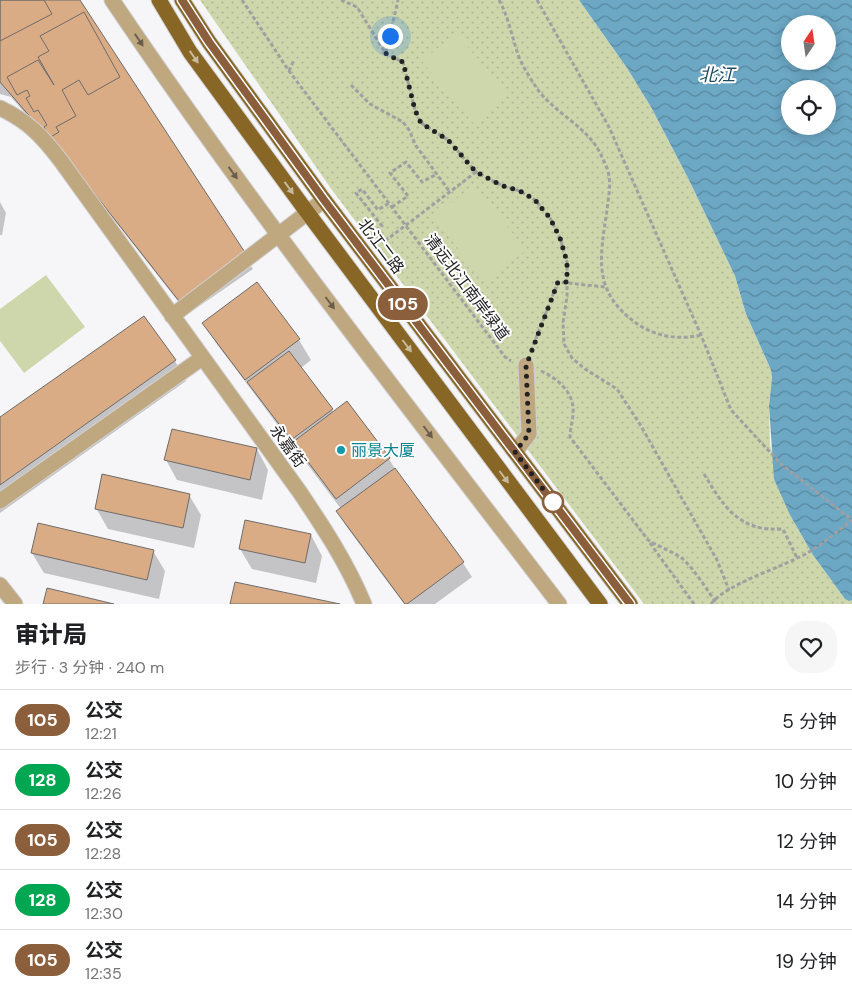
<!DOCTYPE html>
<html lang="zh">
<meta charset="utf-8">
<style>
:root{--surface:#fff;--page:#f6f6f6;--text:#202124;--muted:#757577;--line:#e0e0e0}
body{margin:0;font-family:"DM Sans","Noto Sans SC",sans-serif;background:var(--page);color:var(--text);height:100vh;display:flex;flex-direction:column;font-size:19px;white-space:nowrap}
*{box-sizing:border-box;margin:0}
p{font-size:16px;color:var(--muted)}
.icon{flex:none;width:28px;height:28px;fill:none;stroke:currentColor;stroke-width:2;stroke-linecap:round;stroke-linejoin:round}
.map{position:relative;height:604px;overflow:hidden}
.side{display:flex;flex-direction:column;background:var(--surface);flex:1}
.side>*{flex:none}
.badge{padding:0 10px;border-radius:16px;font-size:18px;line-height:32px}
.needle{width:32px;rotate:13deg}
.buttons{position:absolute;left:781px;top:15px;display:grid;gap:10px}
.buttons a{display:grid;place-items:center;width:55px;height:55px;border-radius:50%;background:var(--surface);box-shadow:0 2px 12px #0003;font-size:25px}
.you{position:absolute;width:25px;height:25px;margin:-12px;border:4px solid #fff;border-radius:50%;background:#1a73e8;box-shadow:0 0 0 8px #1a73e833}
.map>.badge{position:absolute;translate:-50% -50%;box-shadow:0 0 0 2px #fff}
.round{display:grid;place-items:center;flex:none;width:52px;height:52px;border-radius:20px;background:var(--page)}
.summary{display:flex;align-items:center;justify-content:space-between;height:85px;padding:0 15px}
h1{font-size:24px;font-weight:800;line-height:38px}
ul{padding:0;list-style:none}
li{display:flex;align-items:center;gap:15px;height:60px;padding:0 15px;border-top:1px solid var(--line)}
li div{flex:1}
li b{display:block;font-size:19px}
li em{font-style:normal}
li .badge{min-width:55px;font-weight:700;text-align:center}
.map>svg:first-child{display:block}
</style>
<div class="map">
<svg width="852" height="604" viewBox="0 0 852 604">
<defs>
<pattern id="park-dots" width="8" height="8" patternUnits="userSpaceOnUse" patternTransform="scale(1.25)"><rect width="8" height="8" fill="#ced7ac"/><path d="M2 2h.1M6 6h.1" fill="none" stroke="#b1b894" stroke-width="1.8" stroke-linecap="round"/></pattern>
<pattern id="water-waves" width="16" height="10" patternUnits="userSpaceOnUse" patternTransform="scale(1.25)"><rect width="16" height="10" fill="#6ca7c4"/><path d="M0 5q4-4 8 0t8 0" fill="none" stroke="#58889f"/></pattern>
</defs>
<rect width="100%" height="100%" fill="#f6f6f8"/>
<path fill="url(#park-dots)" d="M200,0h379l48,68 24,39 38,73 46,96 11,38 25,56 1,8 -3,28 1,39 20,70 23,40 32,44 7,1v4h-208l-312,-414z"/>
<path fill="#ced7ac" d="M456,33l51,61 -34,29 -51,-62z
M474,185l52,65 -41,32 -52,-65z
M46,275l39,52 -61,46 -24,-32v-32z"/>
<path fill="url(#water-waves)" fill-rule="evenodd" d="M579,0h273v600l-3,1 -4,-2 -32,-44 -23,-40 -16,-36 -5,-73 3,-28 -1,-8 -25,-56 -11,-38 -46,-96 -38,-73 -24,-39zM790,24h38v37h-38zM790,89h38v37h-38z"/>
<path fill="#0003" d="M0,0h78l175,269 -65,45 -107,-136 -70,-81 -11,-3z
M0,202l6,11 -4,22h-2z
M257,284l42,56 12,20 -10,8 33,45 13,-10 42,56 11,18 63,86 9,14 -37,27h-31l-58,-78 -8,-14 3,-3 -125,-166 -12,-20z
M143,317l32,44 11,20 -186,132v-94z
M257,449l11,21 -6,30 -85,-20 -11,-20z
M189,495l12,20 -7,33 -86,-19 -12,-21z
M311,535l11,21 -6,27 -64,-14 -12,-20z
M153,551l12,20 -6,28 -115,-26 -12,-20z"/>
<path fill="#d9ac85" stroke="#6e6c6b" d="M0,0h44l8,14 -52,27z
M0,0h80l166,254 -67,47 -108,-137 -71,-82z
M84,12l36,65 -32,18 -9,-15 -17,10 14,26 -20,11 3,5 -10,6 -5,-11 3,-2 -9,-15 -4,2 -8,-14 4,-2 -3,-6 -10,5 -10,-18 31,-17 16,25 -16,-28 11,-6 -9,-15z
M257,282l43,57 -55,41 -43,-57z
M144,316l32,44 -176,125v-68z
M289,351l44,58 -42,31 -44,-58z
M347,401l43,57 -54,41 -43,-57z
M172,429l85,19 -7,32 -86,-20z
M395,468l69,94 -57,42h-2l-69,-93z
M102,474l88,20 -7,34 -88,-19z
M245,520l66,14 -6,29 -66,-14z
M38,523l116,27 -7,30 -116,-27z
M235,582l105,22h-110z
M47,588l67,16h-71z"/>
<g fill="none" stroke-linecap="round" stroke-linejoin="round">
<g stroke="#d0d0d2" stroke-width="17">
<path id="minor" d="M112,0c140,208 295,405 447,604
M0,108c29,14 42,28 61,53l238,330c25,37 48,72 65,113
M172,316l152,-116
M515,452l14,-18 -3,-69
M0,501l202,-143
M0,585l15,19"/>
</g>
<g stroke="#d0d0d2" stroke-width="17">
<path id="major" d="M159,0l31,52 117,160 293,392
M182,0l27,42 115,158 306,404"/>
</g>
<path stroke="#a0a0a1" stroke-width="3" stroke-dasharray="4 2.5" stroke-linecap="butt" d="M242,0l47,71 216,286 6,4
M341,0l16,7 29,47 17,8 12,48 6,13 27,17 28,32 27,14 17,5 15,9 15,18 10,20 7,24v34l-4,27 1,21 8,14 13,11 32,20 24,37 39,69 37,65 12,30
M499,0c10,18 13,38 20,57 4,10 11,21 17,30 17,26 52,39 65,68 3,6 7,14 8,21 2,11 -1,23 -2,34 -7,48 -15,81 29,113 20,14 42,17 65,12
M537,0l72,127 92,208 30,75 50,54 71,56
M386,53l12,-53
M289,71l5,-11
M351,85l19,19 33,18 6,8 7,16 34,46
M392,207l16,-11 -18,-23 16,-11 16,20 15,-8
M377,231l5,-5 -26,-33 6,-4 16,21 11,-7
M385,241l91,-69
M531,351l27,-69 47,5
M541,371c16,7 34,22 32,42 0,8 -3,15 -3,24l78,103c11,7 24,11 35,19 11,10 25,32 34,45
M704,474c20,33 35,58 79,55l14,29
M650,543l44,61
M711,604c16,-21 73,-37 98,-52 15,-9 29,-21 43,-32"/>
<use href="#minor" stroke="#bfa77f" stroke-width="15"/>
<use href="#major" stroke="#886625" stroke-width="15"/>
</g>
<defs><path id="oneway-solid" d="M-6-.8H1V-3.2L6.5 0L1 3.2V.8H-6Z" transform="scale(1.25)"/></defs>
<g fill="#695e4c">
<use href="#oneway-solid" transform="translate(139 40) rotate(56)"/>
<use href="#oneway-solid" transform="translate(233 173) rotate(54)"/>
<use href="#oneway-solid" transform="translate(330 303) rotate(53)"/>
<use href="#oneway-solid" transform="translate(428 432) rotate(53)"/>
</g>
<g fill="#c9ba9d">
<use href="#oneway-solid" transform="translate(194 57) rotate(55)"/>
<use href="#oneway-solid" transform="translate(289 188) rotate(54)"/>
<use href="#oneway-solid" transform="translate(407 346) rotate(53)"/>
<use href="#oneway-solid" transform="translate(504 477) rotate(53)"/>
</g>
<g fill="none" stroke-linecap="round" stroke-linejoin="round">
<g stroke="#fff" stroke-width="11">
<path id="line" d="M182,0l27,42 115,158 306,404"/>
</g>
<use href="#line" stroke="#8b5e3c" stroke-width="8"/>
<path stroke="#222223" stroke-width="5" stroke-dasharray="0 9" d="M390,36l-4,18 17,8 12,48 6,13 27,17 28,32 27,14 17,5 15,9 15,18 10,20 7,24v20h-9l-32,84 3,68 -14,18 38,50"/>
</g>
<circle fill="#0f9aa8" stroke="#fff" stroke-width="2" cx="341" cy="450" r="5"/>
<circle fill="#fff" stroke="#8b5e3c" stroke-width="2.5" cx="553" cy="502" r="10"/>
<g text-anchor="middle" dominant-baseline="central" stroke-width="4" stroke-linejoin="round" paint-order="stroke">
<g font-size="16" fill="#222223" stroke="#fff">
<text transform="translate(381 246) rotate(53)">北江二路</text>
<text transform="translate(467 287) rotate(53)">清远北江南岸绿道</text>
<text transform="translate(288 446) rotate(54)">永嘉街</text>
</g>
<g font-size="16" fill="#0d838f" stroke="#fff" text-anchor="start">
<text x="351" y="450">丽景大厦</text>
</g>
<g font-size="18" font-style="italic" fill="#1d4d63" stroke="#fff">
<text x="717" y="75">北江</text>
</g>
</g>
</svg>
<div class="buttons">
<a><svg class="needle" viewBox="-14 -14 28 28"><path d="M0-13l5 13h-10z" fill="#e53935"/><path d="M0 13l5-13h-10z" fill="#757577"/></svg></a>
<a><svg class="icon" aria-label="locate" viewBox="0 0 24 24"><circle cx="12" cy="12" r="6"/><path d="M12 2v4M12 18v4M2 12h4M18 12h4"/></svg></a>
</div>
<div class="you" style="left:390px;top:36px"></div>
<b class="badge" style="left:403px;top:304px;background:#8b5e3c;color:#fff">105</b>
</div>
<section class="side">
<div class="summary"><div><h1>审计局</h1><p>步行 · 3 分钟 · 240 m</p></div><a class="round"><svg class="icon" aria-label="heart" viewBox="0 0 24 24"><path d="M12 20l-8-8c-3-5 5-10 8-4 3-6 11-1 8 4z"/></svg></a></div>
<ul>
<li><span class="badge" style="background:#8b5e3c;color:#fff">105</span><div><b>公交</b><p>12:21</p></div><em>5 分钟</em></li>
<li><span class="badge" style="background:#00a651;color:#fff">128</span><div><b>公交</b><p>12:26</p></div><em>10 分钟</em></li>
<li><span class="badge" style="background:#8b5e3c;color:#fff">105</span><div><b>公交</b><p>12:28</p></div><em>12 分钟</em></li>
<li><span class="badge" style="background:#00a651;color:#fff">128</span><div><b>公交</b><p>12:30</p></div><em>14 分钟</em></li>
<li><span class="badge" style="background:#8b5e3c;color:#fff">105</span><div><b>公交</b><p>12:35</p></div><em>19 分钟</em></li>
</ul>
</section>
